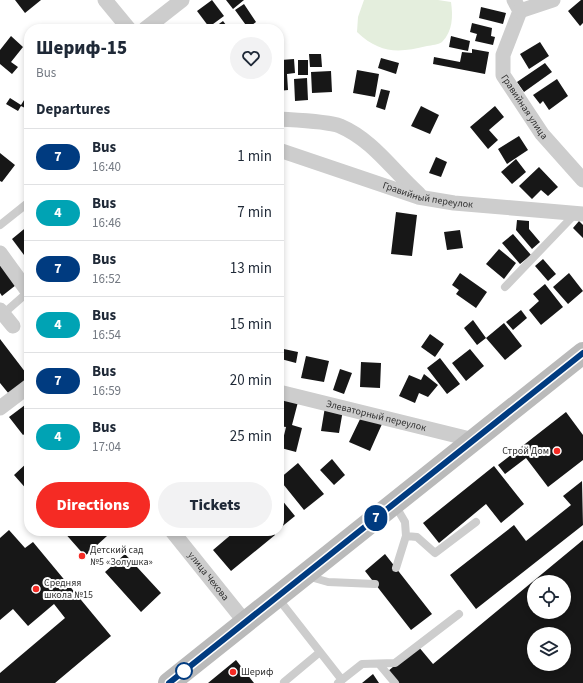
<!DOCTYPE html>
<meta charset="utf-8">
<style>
:root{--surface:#fff;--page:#f2f2f3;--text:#1f2937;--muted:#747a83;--line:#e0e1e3;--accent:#f52b24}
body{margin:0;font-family:"Source Sans 3",sans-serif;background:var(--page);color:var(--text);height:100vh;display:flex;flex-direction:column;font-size:15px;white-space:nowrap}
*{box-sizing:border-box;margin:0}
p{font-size:13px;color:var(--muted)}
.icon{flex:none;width:22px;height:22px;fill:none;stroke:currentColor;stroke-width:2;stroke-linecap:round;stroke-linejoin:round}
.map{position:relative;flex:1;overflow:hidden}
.details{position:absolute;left:24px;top:24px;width:260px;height:512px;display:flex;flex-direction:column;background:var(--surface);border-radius:16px;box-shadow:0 2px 6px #0003}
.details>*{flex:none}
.badge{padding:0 8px;border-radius:13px;font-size:14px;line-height:26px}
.controls{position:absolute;left:527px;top:575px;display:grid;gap:8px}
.controls a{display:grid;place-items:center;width:44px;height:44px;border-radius:50%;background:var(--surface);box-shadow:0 2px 6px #0003;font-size:20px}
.map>.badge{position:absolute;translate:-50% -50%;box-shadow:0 0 0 2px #fff}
h2{padding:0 12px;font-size:15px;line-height:36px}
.round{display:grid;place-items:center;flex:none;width:42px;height:42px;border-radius:21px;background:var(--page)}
.head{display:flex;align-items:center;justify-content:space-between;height:68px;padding:0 12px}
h1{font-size:19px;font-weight:800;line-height:30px}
.action{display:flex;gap:8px;margin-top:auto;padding:8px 12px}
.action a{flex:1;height:46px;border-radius:24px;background:var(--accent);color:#fff;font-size:16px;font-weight:800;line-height:46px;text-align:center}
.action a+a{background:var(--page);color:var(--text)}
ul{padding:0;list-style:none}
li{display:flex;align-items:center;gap:12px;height:56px;padding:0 12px;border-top:1px solid var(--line)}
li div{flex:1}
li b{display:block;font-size:15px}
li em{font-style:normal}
li .badge{min-width:44px;font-weight:700;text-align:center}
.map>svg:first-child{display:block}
</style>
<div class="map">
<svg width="583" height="683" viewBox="0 0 583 683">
<rect width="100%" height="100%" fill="#fff"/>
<path fill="#e4eedd" d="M364,0h74l13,2c2,14 2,29 -9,40 -4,3 -10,3 -15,4 -28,7 -47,8 -70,-14l1,-15z"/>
<path fill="#171717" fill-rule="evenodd" d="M15,0h26l-16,13z
M212,0l12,16 -15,11 -12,-16z
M226,0h18l-11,9z
M581,0h2v23l-3,3 -12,-15z
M244,4l12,18 -8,6 -13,-18z
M481,7l25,6 -3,11 -24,-6z
M223,21l6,8h-17z
M472,23l20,5 -1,8 4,1 -2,8 -18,-4 2,-7 -7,-2z
M11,36l12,11 -12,15 7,5 -6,7 -12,-10v-14z
M451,36l19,5 -2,10 -19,-4z
M540,42l9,14 -20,13 -9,-15z
M472,49l17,3 -4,22 -52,-10 1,-7 26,5 2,-10 10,1z
M309,54h12l1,13h-12z
M381,58l18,5 -3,11 -18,-6z
M294,59l1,14 -8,1 1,16 -9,1v-19h3l-1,-12z
M298,60h10v15h-10z
M545,63l7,9 -28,20 -7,-10z
M357,70l22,4 -4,23 -22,-4z
M331,71l1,21 -20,1 -1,-21z
M307,78l1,22 -13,1 -1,-22z
M557,79l11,17 -19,14 -6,-9 -3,3 -7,-9z
M381,89l9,2 -5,19 -9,-3z
M29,92v18l-8,-4 -3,5 -12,-7 4,-6 11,7z
M421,106l18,9 -9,19 -19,-8z
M495,106l9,11 -15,13 9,10 -10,9 -18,-22z
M519,136l9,14 -21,14 -9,-15z
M0,153l15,12 -13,17 -2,-1z
M436,157l11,5 -6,15 -12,-4z
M516,159l10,13 -14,12 -11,-12z
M539,167l19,20 -10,9 -7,-6 -9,9 -13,-13z
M396,212l21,3 -5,41 -21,-2z
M517,220l12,1v8l11,13 -8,7 -16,-19z
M579,221l4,4v13l-10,-10z
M29,225v33l-2,1 -15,-20z
M460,230l3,18 -16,2 -3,-18z
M513,234l18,21 -11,9 -18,-21z
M499,249l17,14 -12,16 -18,-15z
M543,259l13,15 -8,7 -13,-15z
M0,263l16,22 -14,11 -2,-3z
M460,273l27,19 -11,16 -20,-14 3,-4 -7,-5z
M569,273l14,18 -15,13 -15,-17z
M545,284l18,23 -22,18 -12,-15 10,-9 -6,-7z
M521,310l6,8 -14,12 -7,-8z
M473,320l13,18 -9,7 -13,-17z
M504,323l18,23 -17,14 -19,-22z
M430,334l14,10 -9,13 -14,-10z
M0,339l29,38v2l-20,15 -9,-11z
M279,348l19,4 -2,11 -15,-4 -2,5z
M470,349l14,17 -18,15 -14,-18z
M306,356l23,5 -5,21 -23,-4z
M440,358l20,26 -13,10 -20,-26z
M361,362l20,1 -1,25 -20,-1z
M340,369l12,4 -8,21 -11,-4z
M424,374l14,11 -10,12 -9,-4 -4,10 -16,-7 10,-21 12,5z
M279,398l19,4 -6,23 10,3 -6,24 -15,-4 5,-21 -7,-1z
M29,402v29l-6,4 -14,-18z
M325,407l18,3 -4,23 -18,-2z
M566,412l17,23v25l-35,27 -22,-29 -21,16 -7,-9z
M362,415l20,9 -12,27 -21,-9z
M332,459l13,16 -11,10 -14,-15z
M29,461v31l-15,-17z
M298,463l26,31 -20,16 -25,-31z
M494,466l30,38 -23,19 -15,-19 -47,39 -16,-20z
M582,481l1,44 -107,84 -26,-34 64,-50 12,16 45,-36 -8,-9z
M281,499l14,17 -16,13v-28z
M9,530l16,18 8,-6 78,94 -56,47h-55v-10l65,-55 -11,-14 -26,22 -15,-17 -13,11v-82z
M63,531h39l5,5 -22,20z
M232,531h40l3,4 -44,36 -18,-21 20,-17z
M583,540v143h-187l-9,-11 31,-26 15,18zM534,582h30v30h-30zM534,634h30v30h-30z
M125,554l36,39 -20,19 -36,-40z
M385,554l47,60 -21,16 -46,-59z
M236,660l18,23h-46z
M373,674l6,9h-17z"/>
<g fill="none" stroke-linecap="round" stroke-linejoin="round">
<path stroke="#cdcdcd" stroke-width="8" d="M0,225l29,-23
M505,287l70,-73
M3,314l25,-22
M395,505l10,17 1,14 -10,32
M406,536l11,1 18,16 41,-31
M307,576l21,6 47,2
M277,597l65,83
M379,664l16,19
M284,682l36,-30
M338,683l24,-19 33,-1 64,-49"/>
<g stroke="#cdcdcd" stroke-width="15">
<path d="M105,0l24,29"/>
<path id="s1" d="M514,0l6,11 -17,44v20l39,59 41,46"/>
<path d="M520,11l33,-11"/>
<path d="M145,29l37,-29"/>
<path d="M279,119c15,1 48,2 61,7 33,14 53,45 79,68"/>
<path id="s2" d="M279,150l139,47 36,6 129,11"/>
<path d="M0,253l29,40"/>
<path d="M0,310l13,16"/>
<path id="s3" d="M279,392l195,48"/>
<path d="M0,408l29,-22"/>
<path id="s4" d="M172,531l73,91"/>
</g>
<path stroke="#bababa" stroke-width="22" d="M169,683l414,-330"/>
</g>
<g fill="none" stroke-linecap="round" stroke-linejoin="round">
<g stroke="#fff" stroke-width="9">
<path id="line" d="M169,683l414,-330"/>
</g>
<use href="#line" stroke="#003b80" stroke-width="6"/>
</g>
<g fill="#f52b24" stroke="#fff" stroke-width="1.5">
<circle cx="557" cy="451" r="4"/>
<circle cx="82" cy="556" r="4"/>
<circle cx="36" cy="589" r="4"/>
<circle cx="233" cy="672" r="4"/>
</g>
<circle fill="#fff" stroke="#003b80" stroke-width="2" cx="184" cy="671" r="8"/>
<g text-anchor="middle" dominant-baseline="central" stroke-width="4" stroke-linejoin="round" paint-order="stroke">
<g font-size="10" fill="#303030" stroke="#fff">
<text stroke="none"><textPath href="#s1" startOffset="118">Гравийная улица</textPath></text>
<text stroke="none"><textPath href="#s2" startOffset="156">Гравийный переулок</textPath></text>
<text stroke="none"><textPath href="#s3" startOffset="100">Элеваторный переулок</textPath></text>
<text stroke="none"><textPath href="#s4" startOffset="58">улица Чехова</textPath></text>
</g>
<g font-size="10" fill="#303030" stroke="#fff" text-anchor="start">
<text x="549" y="451" text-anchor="end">Строй Дом</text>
<text x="90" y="550">Детский сад<tspan x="90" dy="12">№5 «Золушка»</tspan></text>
<text x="44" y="583">Средняя<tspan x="44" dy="12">школа №15</tspan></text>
<text x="241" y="672">Шериф</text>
</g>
</g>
</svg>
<div class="controls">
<a><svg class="icon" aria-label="locate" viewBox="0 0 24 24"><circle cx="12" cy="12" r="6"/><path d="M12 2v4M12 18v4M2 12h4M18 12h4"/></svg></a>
<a><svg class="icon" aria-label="layers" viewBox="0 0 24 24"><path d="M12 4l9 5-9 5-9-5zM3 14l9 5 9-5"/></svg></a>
</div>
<b class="badge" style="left:376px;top:518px;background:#003b80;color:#fff">7</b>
<section class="details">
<div class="head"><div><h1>Шериф-15</h1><p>Bus</p></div><a class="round"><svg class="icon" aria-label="heart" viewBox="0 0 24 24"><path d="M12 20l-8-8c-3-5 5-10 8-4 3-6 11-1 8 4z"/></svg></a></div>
<h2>Departures</h2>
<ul>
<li><span class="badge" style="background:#003b80;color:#fff">7</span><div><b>Bus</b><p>16:40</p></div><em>1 min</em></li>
<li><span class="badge" style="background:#00a3b4;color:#fff">4</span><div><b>Bus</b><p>16:46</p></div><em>7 min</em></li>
<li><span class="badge" style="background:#003b80;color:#fff">7</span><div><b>Bus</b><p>16:52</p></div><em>13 min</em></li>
<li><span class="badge" style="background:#00a3b4;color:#fff">4</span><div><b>Bus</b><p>16:54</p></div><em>15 min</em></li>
<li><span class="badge" style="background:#003b80;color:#fff">7</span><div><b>Bus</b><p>16:59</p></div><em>20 min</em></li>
<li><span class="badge" style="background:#00a3b4;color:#fff">4</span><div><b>Bus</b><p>17:04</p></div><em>25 min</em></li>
</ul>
<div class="action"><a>Directions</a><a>Tickets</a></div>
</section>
</div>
